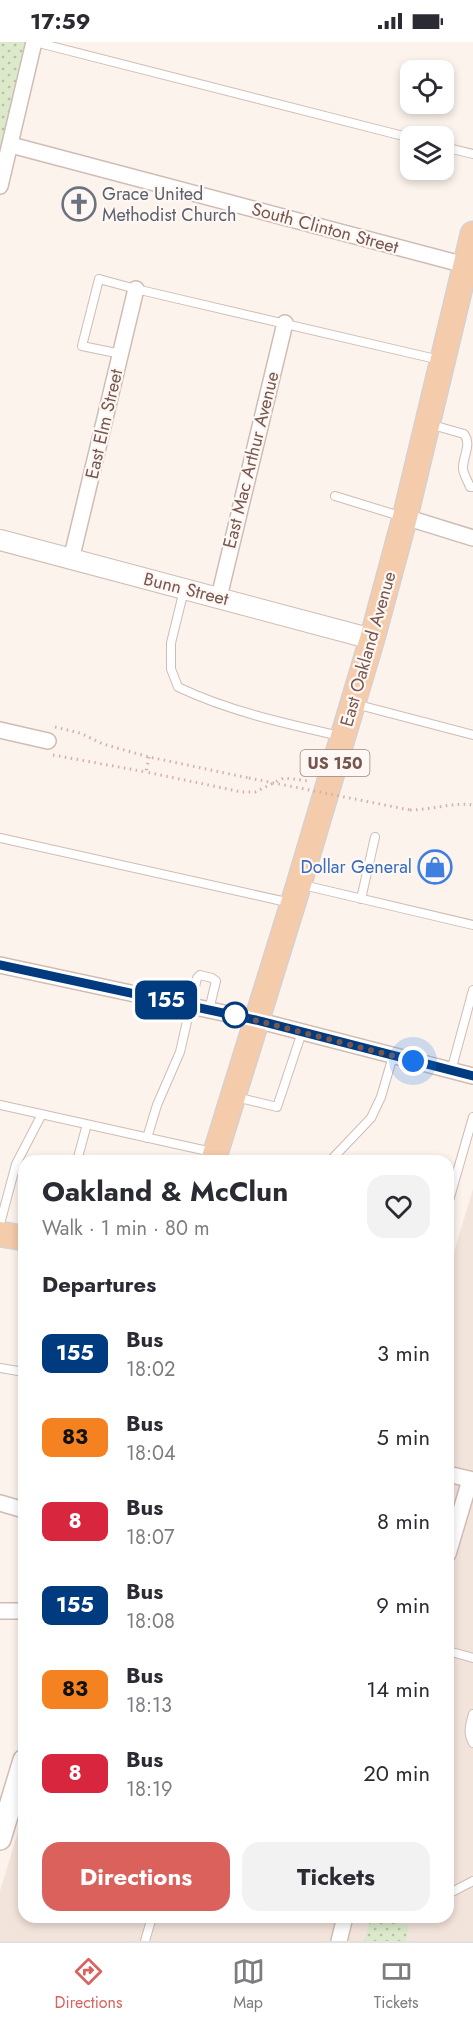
<!DOCTYPE html>
<meta charset="utf-8">
<style>
:root{--surface:#fff;--page:#f2f2f3;--text:#2b2b33;--muted:#7c7c81;--line:#e1e1e2;--accent:#da615c}
body{margin:0;font-family:Jost,sans-serif;background:var(--page);color:var(--text);height:100vh;display:flex;flex-direction:column;font-size:22px;white-space:nowrap}
*{box-sizing:border-box;margin:0}
p{font-size:20px;color:var(--muted)}
.icon{flex:none;width:33px;height:33px;fill:none;stroke:currentColor;stroke-width:2;stroke-linecap:round;stroke-linejoin:round}
.map{position:relative;flex:1;overflow:hidden}
.details{position:absolute;left:18px;top:1113px;width:436px;height:768px;display:flex;flex-direction:column;background:var(--surface);border-radius:18px;box-shadow:0 3px 9px #0003}
.details>*{flex:none}
.badge{padding:0 12px;border-radius:9px;font-size:21px;line-height:39px}
.fabs{position:absolute;left:400px;top:18px;display:grid;gap:12px}
.fabs a{display:grid;place-items:center;width:54px;height:54px;border-radius:12px;background:var(--surface);box-shadow:0 3px 9px #0003;font-size:30px}
.you{position:absolute;width:30px;height:30px;margin:-15px;border:4px solid #fff;border-radius:50%;background:#1a73e8;box-shadow:0 0 0 9px #1a73e833}
.map>.badge{position:absolute;translate:-50% -50%;box-shadow:0 0 0 3px #fff}
h2{padding:0 24px;font-size:22px;line-height:54px}
.round{display:grid;place-items:center;flex:none;width:63px;height:63px;border-radius:18px;background:var(--page)}
.head{display:flex;align-items:center;justify-content:space-between;height:102px;padding:0 24px}
h1{font-size:28px;font-weight:700;line-height:45px}
.cta{display:flex;gap:12px;margin-top:auto;padding:12px 24px}
.cta a{flex:1;height:69px;border-radius:18px;background:var(--accent);color:#fff;font-size:24px;font-weight:700;line-height:69px;text-align:center}
.cta a+a{background:var(--page);color:var(--text)}
ul{padding:0;list-style:none}
li{display:flex;align-items:center;gap:18px;height:84px;padding:0 24px}
li div{flex:1}
li b{display:block;font-size:22px}
li em{font-style:normal}
li .badge{min-width:66px;font-weight:700;text-align:center}
.status{display:flex;justify-content:space-between;align-items:center;height:42px;padding:0 30px;background:var(--surface);direction:ltr}
.status svg{height:16px;fill:currentColor}
.tab-bar{display:flex;justify-content:space-around;align-items:center;height:84px;border-top:2px solid var(--line);background:var(--surface);font-size:16px;color:var(--muted)}
.tab-bar a{display:grid;justify-items:center;gap:3px}
.tab-bar .active{color:var(--accent)}
.map>svg:first-child{display:block}
</style>
<div class="status"><b>17:59</b><svg viewBox="0 0 49 12"><path d="M0 12V9h3v3zM5 12V6h3v6zM10 12V3h3v9zM15 12V0h3v12zM26 1h20v11H26zM47 4h2v5h-2z"/></svg></div>
<div class="map">
<svg width="473" height="1899" viewBox="0 0 473 1899">
<defs>
<pattern id="park-dots" width="8" height="8" patternUnits="userSpaceOnUse" patternTransform="scale(1.5)"><rect width="8" height="8" fill="#dce9cb"/><path d="M2 2h.1M6 6h.1" fill="none" stroke="#b7c0a7" stroke-width="1.8" stroke-linecap="round"/></pattern>
</defs>
<rect width="100%" height="100%" fill="#fbf3ec"/>
<path fill="#f3e4db" d="M473,1147v752h-473v-50l24,-79v105h424v-645z"/>
<path fill="url(#park-dots)" d="M0,0h26l-26,107z
M371,1875l38,9 -4,15h-41z"/>
<g fill="none" stroke-linecap="round" stroke-linejoin="round">
<g stroke="#cfbcb4" stroke-width="10">
<path id="service" d="M35,0l376,96
M444,105l29,7
M121,312l-39,-8 17,-67 37,10 304,71
M429,382l35,10c8,11 -1,21 -1,34 0,6 5,13 7,19h3
M335,454l68,21
M184,548l-13,53v26l7,18c50,24 109,37 162,49
M355,662l118,31
M0,796l291,65
M303,843l170,40
M361,857l14,-62
M451,1029l22,-81
M236,1055l41,10 25,-75
M0,1063l212,47
M147,1096l10,-33 23,-53 17,-74 3,-3 12,3 4,3 -7,29
M77,1119l10,-37
M330,1119l41,-43 10,-21 12,-41
M448,1162l25,-87
M0,1182l16,-60 26,-50
M0,1326l24,4
M448,1609l25,7
M473,1672c-3,12 -6,18 0,29
M448,1852l25,-13
M145,1899l7,-24"/>
</g>
<g stroke="#cfbcb4" stroke-width="18">
<path id="minor" d="M11,103l454,120
M0,144l34,-144
M405,475l68,21
M71,518l65,-271
M219,555l66,-274
M0,688l48,11
M0,923l256,55 217,56
M448,1432l25,6
M0,1461l24,7
M448,1512l22,-74
M0,1569h24
M339,1899l6,-24"/>
</g>
<g stroke="#cfbcb4" stroke-width="22">
<path id="tertiary" d="M0,498l372,99"/>
</g>
<g stroke="#d2bbb2" stroke-width="24">
<path id="secondary" d="M0,1797l24,-79"/>
</g>
<g stroke="#d8d0ce" stroke-width="27">
<path id="primary" d="M213,1119l86,-277 73,-245 33,-122 68,-283
M0,1192l24,4"/>
</g>
<path stroke="#d4b1a8" stroke-width="3" stroke-dasharray="1.5 4.5" stroke-linecap="butt" d="M55,685l25,6 23,11 46,13 100,21
M53,713l93,17
M149,715l-3,15 96,20h13l29,-14 25,3
M410,768c21,0 43,-8 63,-5"/>
<use href="#service" stroke="#fff" stroke-width="8"/>
<use href="#minor" stroke="#fff" stroke-width="15"/>
<use href="#tertiary" stroke="#fff" stroke-width="20"/>
<use href="#secondary" stroke="#fff" stroke-width="21"/>
<use href="#primary" stroke="#f4cbab" stroke-width="24"/>
<path stroke="#d4b1a8" stroke-width="3" stroke-dasharray="1.5 4.5" stroke-linecap="butt" d="M249,736l161,32"/>
</g>
<g fill="none" stroke-linecap="round" stroke-linejoin="round">
<g stroke="#fff" stroke-width="14">
<path id="line" d="M0,923l256,55 217,56"/>
</g>
<use href="#line" stroke="#003b80" stroke-width="9"/>
<path stroke="#755750" stroke-width="6" stroke-dasharray="0 10.8" d="M235,973l178,46"/>
</g>
<defs>
<g id="church-ring" transform="scale(1.725)"><circle r="9.5" fill="#fef7f3" stroke="#6b7280" stroke-width="1.5"/><path d="M-1.2-6h2.4v3.5h3.3v2.4h-3.3V6h-2.4V-.1h-3.3v-2.4h3.3Z" fill="#6b7280"/></g>
<g id="shop-ring" transform="scale(1.725)"><circle r="9.5" fill="#fef7f3" stroke="#3f7fe0" stroke-width="1.5"/><path d="M-5-2.5h2.3a2.7 3.5 0 0 1 5.4 0H5L5.5 6h-11ZM-1.5-2.5h3a1.5 2.3 0 0 0-3 0Z" fill="#3f7fe0"/></g>
</defs>
<g fill-rule="evenodd">
<use href="#church-ring" x="79" y="162"/>
<use href="#shop-ring" x="435" y="825"/>
</g>
<circle fill="#fff" stroke="#003b80" stroke-width="3" cx="235" cy="973" r="12"/>
<g text-anchor="middle" dominant-baseline="central" stroke-width="4.5" stroke-linejoin="round" paint-order="stroke">
<rect fill="#fef7f3" stroke="#9e8781" stroke-width="1.5" x="300.5" y="708" width="69" height="26" rx="4.5"/>
<g font-size="16" font-weight="bold" fill="#755750">
<text x="335" y="721">US 150</text>
</g>
<g font-size="18" fill="#5b616d" stroke="#fef7f3" text-anchor="start">
<text x="102" y="152">Grace United<tspan x="102" dy="21">Methodist Church</tspan></text>
</g>
<g font-size="18" fill="#755750" stroke="#fef7f3">
<text transform="translate(325 186) rotate(15)">South Clinton Street</text>
<text transform="translate(104 382) rotate(-77)">East Elm Street</text>
<text transform="translate(251 418) rotate(-76)">East Mac Arthur Avenue</text>
<text transform="translate(186 547) rotate(14)">Bunn Street</text>
<text transform="translate(368 607) rotate(-74)">East Oakland Avenue</text>
</g>
<g font-size="18" fill="#366cbe" stroke="#fef7f3" text-anchor="end">
<text x="412" y="825">Dollar General</text>
</g>
</g>
</svg>
<div class="fabs">
<a><svg class="icon" aria-label="locate" viewBox="0 0 24 24"><circle cx="12" cy="12" r="6"/><path d="M12 2v4M12 18v4M2 12h4M18 12h4"/></svg></a>
<a><svg class="icon" aria-label="layers" viewBox="0 0 24 24"><path d="M12 4l9 5-9 5-9-5zM3 14l9 5 9-5"/></svg></a>
</div>
<div class="you" style="left:413px;top:1019px"></div>
<b class="badge" style="left:166px;top:958px;background:#003b80;color:#fff">155</b>
<section class="details">
<div class="head"><div><h1>Oakland &amp; McClun</h1><p>Walk · 1 min · 80 m</p></div><a class="round"><svg class="icon" aria-label="heart" viewBox="0 0 24 24"><path d="M12 20l-8-8c-3-5 5-10 8-4 3-6 11-1 8 4z"/></svg></a></div>
<h2>Departures</h2>
<ul>
<li><span class="badge" style="background:#003b80;color:#fff">155</span><div><b>Bus</b><p>18:02</p></div><em>3 min</em></li>
<li><span class="badge" style="background:#f58220;color:#111">83</span><div><b>Bus</b><p>18:04</p></div><em>5 min</em></li>
<li><span class="badge" style="background:#d7263d;color:#fff">8</span><div><b>Bus</b><p>18:07</p></div><em>8 min</em></li>
<li><span class="badge" style="background:#003b80;color:#fff">155</span><div><b>Bus</b><p>18:08</p></div><em>9 min</em></li>
<li><span class="badge" style="background:#f58220;color:#111">83</span><div><b>Bus</b><p>18:13</p></div><em>14 min</em></li>
<li><span class="badge" style="background:#d7263d;color:#fff">8</span><div><b>Bus</b><p>18:19</p></div><em>20 min</em></li>
</ul>
<div class="cta"><a>Directions</a><a>Tickets</a></div>
</section>
</div>
<nav class="tab-bar">
<a class="active"><svg class="icon" aria-label="directions" viewBox="0 0 24 24"><path d="M12 3l9 9-9 9-9-9zM9 14v-3h6M13 9l2 2-2 2"/></svg>Directions</a>
<a><svg class="icon" aria-label="map" viewBox="0 0 24 24"><path d="M3 6l6-2 6 2 6-2v14l-6 2-6-2-6 2zM9 4v14M15 6v14"/></svg>Map</a>
<a><svg class="icon" aria-label="tickets" viewBox="0 0 24 24"><path d="M3 7h18v10H3zM15 7v10"/></svg>Tickets</a>
</nav>
